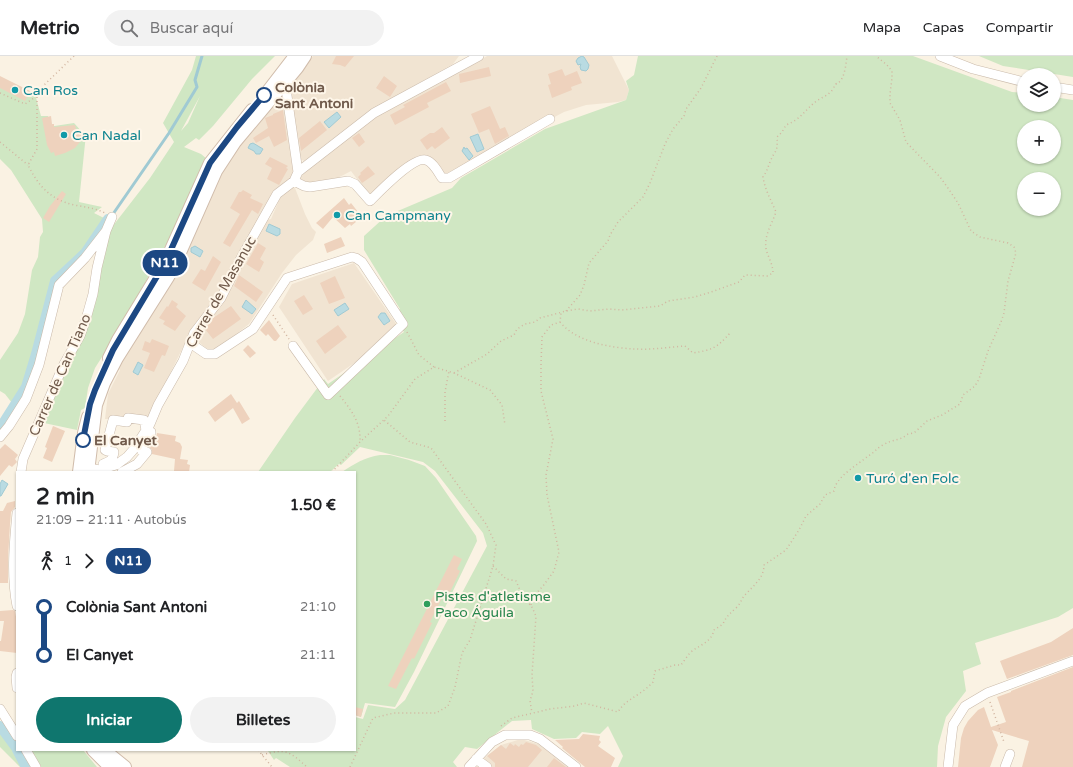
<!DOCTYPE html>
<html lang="es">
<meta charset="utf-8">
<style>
:root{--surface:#fff;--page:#f2f2f2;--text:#202124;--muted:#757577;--line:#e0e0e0;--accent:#0f766e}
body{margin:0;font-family:"Varela Round",sans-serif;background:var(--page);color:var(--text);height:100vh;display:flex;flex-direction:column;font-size:15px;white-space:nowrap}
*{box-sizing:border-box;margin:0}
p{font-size:13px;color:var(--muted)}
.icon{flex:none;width:22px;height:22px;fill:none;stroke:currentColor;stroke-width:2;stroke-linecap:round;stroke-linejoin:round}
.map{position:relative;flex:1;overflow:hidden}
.details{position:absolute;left:16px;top:415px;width:340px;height:280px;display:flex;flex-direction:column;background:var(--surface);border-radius:0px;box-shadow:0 1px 3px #0004}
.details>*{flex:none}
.badge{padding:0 8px;border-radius:13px;font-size:14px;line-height:26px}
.controls{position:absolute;left:1017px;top:12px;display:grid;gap:8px}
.controls a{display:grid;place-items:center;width:44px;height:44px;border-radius:50%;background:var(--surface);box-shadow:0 1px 3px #0004;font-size:20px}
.map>.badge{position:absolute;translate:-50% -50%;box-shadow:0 0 0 2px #fff}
.legs{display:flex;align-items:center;gap:6px;height:44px;padding:0 20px;font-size:13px}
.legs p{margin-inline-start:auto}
.summary{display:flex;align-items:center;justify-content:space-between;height:68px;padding:0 20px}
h1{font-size:22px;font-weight:700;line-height:30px}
.primary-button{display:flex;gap:8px;margin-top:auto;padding:8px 20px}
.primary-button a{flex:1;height:46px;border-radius:24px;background:var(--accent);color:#fff;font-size:16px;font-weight:700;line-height:46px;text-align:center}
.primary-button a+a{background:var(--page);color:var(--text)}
ul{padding:0 20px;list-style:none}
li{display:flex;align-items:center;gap:14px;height:48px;font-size:15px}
li i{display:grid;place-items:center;width:6px;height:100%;margin:0 5px;background:currentColor}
li i::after{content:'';width:10px;height:10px;margin:-5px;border:3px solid;border-radius:50%;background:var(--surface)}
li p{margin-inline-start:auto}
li:first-child i{background:linear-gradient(#0000 50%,currentColor 0)}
li:last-child i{background:linear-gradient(currentColor 50%,#0000 0)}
header{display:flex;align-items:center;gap:24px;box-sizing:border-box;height:56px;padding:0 20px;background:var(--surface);border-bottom:1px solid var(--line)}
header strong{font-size:19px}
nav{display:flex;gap:22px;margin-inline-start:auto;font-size:14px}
.search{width:280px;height:36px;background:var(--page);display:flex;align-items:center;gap:10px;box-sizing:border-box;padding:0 14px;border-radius:22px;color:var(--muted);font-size:15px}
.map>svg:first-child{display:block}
</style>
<header>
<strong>Metrio</strong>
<div class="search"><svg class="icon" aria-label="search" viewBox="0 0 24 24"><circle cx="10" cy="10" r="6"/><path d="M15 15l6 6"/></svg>Buscar aquí</div>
<nav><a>Mapa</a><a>Capas</a><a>Compartir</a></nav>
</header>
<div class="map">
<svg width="1073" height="711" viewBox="0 0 1073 711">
<rect width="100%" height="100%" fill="#faf2e3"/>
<path fill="#f1e4d2" d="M313,0h146l-6,8 -84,47 -65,50 -4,-2 -6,-23 -3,-52z
M487,0h125l17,34 -3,10 -8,2 -32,3 -22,7 -120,63 -15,-18 -7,-2 -5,1 -44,38 -4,1 -18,-24 -17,9 -27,3 -7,-5 5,-6 70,-55 20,-12 83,-43z
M281,41h3l7,51 1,15 2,6 -1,6 -74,120 -31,42 -31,63 -2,1 -7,18h-43l3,-25 12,-24 -3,-2 105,-197 16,-22z
M290,132h5l10,26 7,14 4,4 -3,8 -17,15 -14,18 -33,51 -28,22 -9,5 -6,-3 -12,-10 73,-118 4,-1 10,-23z
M354,207l47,68 -73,50 -49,-74 13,-23z
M521,683l17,5 32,23h-78l-10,-7 19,-15z"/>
<path fill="#d0e7c3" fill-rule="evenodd" d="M196,0h79l-23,23 -39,47 -14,14 -3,-2 -12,9 17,7 6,5 -38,80 -50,91 -24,38 -7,20 -3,20 -4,2 -4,20 -33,-7 24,-59 21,-41 18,-85 5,-11 38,-49 24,-36 -11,-19 29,-53zM200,40l-12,27 -7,8z
M638,0h275l99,36 12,1v12h30v-8l19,3v508l-15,9 -83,26 6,21 -18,7 3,20 -20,26 -8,29 -1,21h-319l5,-11 -15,-30 -8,8 -18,-2 -6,6 -22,1 -22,-10 -1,-9 -19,1 -35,28 -12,-2 -12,15 4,5h-167l-14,-9 -2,2 -6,-9 1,-1h86v-33l8,2 5,-14 27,4 10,-9 82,-154 -4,-13 -48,-62 -12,-9 -63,-15 -19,18 -2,-1 -9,8h-72l37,-54 29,-39 4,5 76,-52 -12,-17 8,-6 -36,-59v-14l22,-20 66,-28 9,-10 84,-49 81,-29 3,-10 -3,-9 8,-6zM1024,71h30v30h-30zM1024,123h30v30h-30z
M979,0h94v21l-70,-11z
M0,21l35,17 6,22h7v11l26,-4 9,10 3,1 -7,68 23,5 -8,6 10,5 -16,29 -34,34 -12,44 -18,55 -5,14 -7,9 -7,-9 -5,-3v-31l18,-27 7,-19 7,-44 6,-13 2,-20 3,-5 -1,-13 -31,-49 -11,-11z
M380,399h10l19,5 16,6 11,12 40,58 1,5 -63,131 -19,35 -30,-4 -4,14 -6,-2v-243h-13c12,-8 23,-15 38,-17z
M0,671l19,27 7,-4h57l14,17h-77l-20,-20z"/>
<path fill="#b9dbe2" stroke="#a0cad3" d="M582,0l2,1 5,8 -1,4 -2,2 -5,-1 -1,-3 1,-3 -3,1 -2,-4 2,-3z
M337,56l4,5 -12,11 -5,-6z
M478,78l6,15 -7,3 -7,-15z
M253,87l10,6 -3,5h-4l-2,-3 -6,-3 2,-4z
M464,91l1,2 2,-1 6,8 -4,4 -7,-9z
M269,168l11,5v5l-3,2 -11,-5z
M195,190l8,5 -3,6 -9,-5v-4z
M246,244l10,9 -4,5 -10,-7z
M345,247l4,6 -11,7 -4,-6z
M381,257h4l5,8 -6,4 -6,-8z
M138,306l5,3 -5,10 -5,-3z
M2,424l6,4 -7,12h-1v-12z"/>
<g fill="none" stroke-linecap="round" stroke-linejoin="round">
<path stroke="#a0cad3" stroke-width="3" d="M113,158l56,-81 28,-46 -2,-7 7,-24"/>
<path stroke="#b9dbe2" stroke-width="10" d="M0,372l26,-41 10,-33 19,-73 30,-28 23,-34
M0,670l17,23
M17,694l9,17"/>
</g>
<path fill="#eed2bd" d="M336,0h18l-9,11 -5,-2 -8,-1z
M489,11l2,9 -31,7 -1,-9z
M562,13l3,7 12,-5 5,12 -11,4 1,3 -20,8 -4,-13 3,-1 -3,-10z
M0,20l30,15 -5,10 -25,-13z
M384,20l13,10 -7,11 -14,-9z
M446,26l5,9 -24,12 2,4 -34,18 -5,-10 15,-8 -2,-2z
M490,50l10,23 5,-2 4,9 -14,8 -6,-15 -10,4 -8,-19z
M283,54l4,30 -13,7 -5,-11 -13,7 -3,-5 15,-10 -3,-10 8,-3v-1z
M51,60l1,8h2v3l21,-2 2,8 5,-2 2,6 -9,11 -10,5 -10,3 -1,-4 -3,1 -4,-8 -5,-27z
M320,65l7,9 -26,21 -2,-13z
M442,71l8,11 -15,11 -3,-3 -5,4 -7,-10 10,-7h4z
M359,77l6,9 -6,5 -7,-9z
M270,101l18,9 -2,2 2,1 -9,16 -12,-6 5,-11 -7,-4z
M368,110l7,8 -13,9 -4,-6 3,-3 -1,-1z
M243,134l9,5 -2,3 13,6 -5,10 -6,-4 -22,37 -7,-4 17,-29 -10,-6 9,-16h2z
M62,135l4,3 -17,28 -6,-4 7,-12z
M344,142l5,7 2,-2 11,14 -11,9 -1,-2 -5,4 -12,-11 -10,12 -7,-6z
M341,181l4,9 -18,7 -3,-9z
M258,187l8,5 -6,11 4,3 -5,10 -13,-8z
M213,200l8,6 -16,29 -13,-8 9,-14 4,2z
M239,219l24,17 -7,10 -22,-16z
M335,220l10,22 -16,6 -9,-21z
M304,239l9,14 -10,6 -9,-14z
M172,244l6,4 -2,3 10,9 -11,15 -12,-7 2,-3 -6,-3 8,-12 1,1z
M231,250l10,13 -28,20 -8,-10 8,-11z
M269,264l11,16 -4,5h-2l-6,-7 -2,2 -6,-6z
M338,269l9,12 -22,17 -9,-13z
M152,283l17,7 -4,10 -3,-1 -8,17 -10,-4 6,-15 -8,-3 3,-9 5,2z
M248,289l8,8 -6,5 -7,-8z
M231,338l6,9 2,-2 11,18 -8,5 -9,-16 -18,14 -7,-10z
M53,370l12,5 -13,31 -9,-4 4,-10 -2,-1z
M157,377l19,3 -1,5 5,2 2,4 -2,12 8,1 -1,4 3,1 -1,7 -15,-1 1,-12 -23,-5v-4l-3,-4 1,-6 6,-2z
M5,388l13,11 -3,4 2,3 -5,5 -3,-2 -9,11v-27z
M15,445v6l-4,5 -1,12 -2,35v24h-8v-72h3l4,-8z
M454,499l8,4 -5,10 3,2 -10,21 -4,-2 -16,32 2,1 -18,36 -2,-1 -16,31 -8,-3z
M13,554l2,1 2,11v31l-17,-2v-10h1l3,-20h-4v-10z
M1073,572v27l-66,24 -7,-18 51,-19z
M1073,611v100h-51l7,-26 -37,-11 6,15 -8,22h-32l3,-29 3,-10 4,-7 10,-11 6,-3 7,20 15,-5 -9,-25 14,-5v-1z
M355,651l8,2 -2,8 -6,-2z
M583,678l17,2 -1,4 2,2 -3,4 17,12 -4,9h-26l-23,-19 1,-1 -8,-7 24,-1z
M526,686l10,3 6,5 -14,17h-33v-4l-8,-7 14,-11 5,4 4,-6 4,3 1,-2 4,3 2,-3 2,1z
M554,702l12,9h-19z"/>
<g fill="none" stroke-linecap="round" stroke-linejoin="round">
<g stroke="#cabaaa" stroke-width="10">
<path id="street" d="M940,0l33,13 51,13
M285,26l13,90
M1054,31l19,3
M294,125l10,5 6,1 38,-6 7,3 15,17c9,-9 44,-45 56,-41 7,2 12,12 16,18h7l101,-59
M190,287l16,11h9l38,-25 34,-51 65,-21 4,1 6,4 41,62 -75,71 -35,-49
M0,381l9,-11 17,-27 13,-34 20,-80 26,-27 21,-27 6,-14
M103,408c7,-3 10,-4 11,-12l-7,-1 -2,-1 8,-30 14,2 1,-4 16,2 2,10 5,2v2l-6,-1 -3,18 5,1 -10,12 -15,8
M89,412l10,2 17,-5 11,-8 7,-8 16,-25 8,-19 25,-44 11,-28 27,-35 20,-40 36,-64 17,-13 4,-9 76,-59 105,-57
M21,416l2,-13 41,-95 16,-28 6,-17 7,-25 4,-26 9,-37
M17,457c-3,31 -6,62 0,93
M17,617l-1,4 1,11
M0,653l17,27
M26,694l10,17
M476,703l11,8
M469,711l23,-25 13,-7h25l10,4 36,28
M948,711l5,-42 12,-19 22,-13 86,-32
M1005,711l5,-13"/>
</g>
<g stroke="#d0bcab" stroke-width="14">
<path id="secondary" d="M265,39l30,-39
M109,302l9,-18 47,-77 45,-100 42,-53
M79,416l5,-39 4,-16
M88,416l8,-67 8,-22 13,-25 51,-81 10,-20 38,-86 19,-29 62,-74 8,-12
M93,694l16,16
M104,694l21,17"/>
</g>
<path stroke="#d2b5a0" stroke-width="1.5" stroke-dasharray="1 3" stroke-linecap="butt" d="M74,0l-34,33 -3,7v53l-9,16c11,22 22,34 46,40 11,2 21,3 31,8
M0,37l25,11 12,-8
M0,86l28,23
M566,255l14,-16 4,-10 5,-22 19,-22 2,-6 8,-13 25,-25 7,-14 15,-39 8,-15 11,-13 2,-7 15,-21 16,-32
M273,259l16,24
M560,266c16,20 51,26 76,27 17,1 33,-2 49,-3l8,7c19,-3 24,-5 37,-20
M407,276l12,23 15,12
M454,317l33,-19 14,-13 13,-6 3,-6 8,-5 10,-2 5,-4 26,-7 12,-2 12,2 19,-2 13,1 38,-4 8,-5 27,-4 16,-5 28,-10 6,-7 22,1 6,-3c0,-9 -5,-16 -7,-24 -2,-14 6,-25 10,-37 -5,-12 -11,-22 -13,-35 4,-6 5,-10 7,-15 5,-13 8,-8 7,-25l5,-5 4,-7c17,-7 18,-15 32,-25 5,-3 11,-5 15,-11 2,-3 0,-2 3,-5 2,-2 3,-1 5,-4 4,-6 5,-16 6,-24
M340,340c12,15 21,27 20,46
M445,365v-29l4,-21
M332,416l28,-30 28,-26 27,-37 19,-12 20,6 36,17 12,15 3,20
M493,510l13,13 10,2 9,21 6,3 5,11 -4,59 1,16 -3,10 2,12
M531,549l1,-7 11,-12 11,-15 5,-19 -12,-57 -1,-20 7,-36 -12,-48v-26l1,-28 9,-12 9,-3 1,-9
M990,646l14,40
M501,670l11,-8 38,-9 25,-3 9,-3 34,9c6,-10 14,-13 22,-19 5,-3 9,-7 13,-11l2,-11 20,-6h6c2,-3 5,-7 8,-11 8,-9 22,-10 25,-24l9,-6c3,-8 8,-11 14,-17 4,-4 5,-10 9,-13 8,-9 18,-16 18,-29l22,-15 13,-20 7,-14 14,-12 5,-9 9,-4c1,-14 25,-27 34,-35 6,-3 9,-8 15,-11 9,-6 17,-4 25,-11l6,-1 13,-12 15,-6 18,-11 3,-9 12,-9 4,-7 9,-28 13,-29 3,-9 4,-32 8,-28 -2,-6 -6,-4 -28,-6 -9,-6 -13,-28 -8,-12 -10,-14 -34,-35 -6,-22 -10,-17v-9l2,-16v-7l-5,-6 -11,-9
M258,694l14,17
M262,699c24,-7 27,-4 45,12
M350,711l23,-49 21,-5h42l12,-7 7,-19 7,-34 8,-13 23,-74 3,-21 -10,-21 -55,-76 -21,-6 -26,-22"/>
<use href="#street" stroke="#fff" stroke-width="9"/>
<use href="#secondary" stroke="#fff" stroke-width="12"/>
</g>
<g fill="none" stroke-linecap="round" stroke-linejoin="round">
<g stroke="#fff" stroke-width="9">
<path id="line-1" d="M83,384l7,-36 5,-14 18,-40 52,-87 45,-100 27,-36 27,-32"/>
</g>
<use href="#line-1" stroke="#1c4883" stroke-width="6"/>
</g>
<g fill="#0f9aa8" stroke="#fef6e9" stroke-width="1.5">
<circle cx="15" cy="34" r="4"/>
<circle cx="64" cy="79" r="4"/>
<circle cx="337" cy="159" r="4"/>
<circle cx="858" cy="422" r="4"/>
</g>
<g fill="#fff" stroke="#1c4883" stroke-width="2">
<circle cx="264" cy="39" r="7"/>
<circle cx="83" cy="384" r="7"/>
</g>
<circle fill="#2e9e5b" stroke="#fef6e9" stroke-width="1.5" cx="427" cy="548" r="4"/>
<g text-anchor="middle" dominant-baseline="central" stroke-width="4" stroke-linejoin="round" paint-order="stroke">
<g font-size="14" font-weight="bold" fill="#705a4b" stroke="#fef6e9" text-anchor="start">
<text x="275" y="31">Colònia<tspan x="275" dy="16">Sant Antoni</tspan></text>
<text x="94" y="384">El Canyet</text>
</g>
<g font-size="14" fill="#0d838f" stroke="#fef6e9" text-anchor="start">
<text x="23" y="34">Can Ros</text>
<text x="72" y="79">Can Nadal</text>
<text x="345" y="159">Can Campmany</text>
<text x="866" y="422">Turó d'en Folc</text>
</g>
<g font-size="14" fill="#705a4b" stroke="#fef6e9">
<text transform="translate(221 236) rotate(-60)">Carrer de Masanuc</text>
<text transform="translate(60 319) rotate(-66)">Carrer de Can Tiano</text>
</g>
<g font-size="14" fill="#27864d" stroke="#fef6e9" text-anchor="start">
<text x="435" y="540">Pistes d'atletisme<tspan x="435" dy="16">Paco Águila</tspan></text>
</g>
</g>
</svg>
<div class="controls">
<a><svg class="icon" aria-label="layers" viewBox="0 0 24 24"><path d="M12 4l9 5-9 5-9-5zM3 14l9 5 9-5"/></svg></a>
<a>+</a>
<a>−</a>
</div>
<b class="badge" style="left:165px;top:207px;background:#1c4883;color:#fff">N11</b>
<section class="details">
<div class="summary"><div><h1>2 min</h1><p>21:09 – 21:11 · Autobús</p></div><b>1.50 €</b></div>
<div class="legs"><svg class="icon" aria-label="walk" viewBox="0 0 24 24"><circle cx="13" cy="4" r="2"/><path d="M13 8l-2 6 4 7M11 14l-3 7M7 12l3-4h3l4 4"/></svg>1<svg class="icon" aria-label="forward" viewBox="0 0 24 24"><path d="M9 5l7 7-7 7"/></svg><b class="badge" style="background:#1c4883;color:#fff">N11</b></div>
<ul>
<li><i style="color:#1c4883"></i><b>Colònia Sant Antoni</b><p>21:10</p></li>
<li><i style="color:#1c4883"></i><b>El Canyet</b><p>21:11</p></li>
</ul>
<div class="primary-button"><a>Iniciar</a><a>Billetes</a></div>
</section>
</div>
